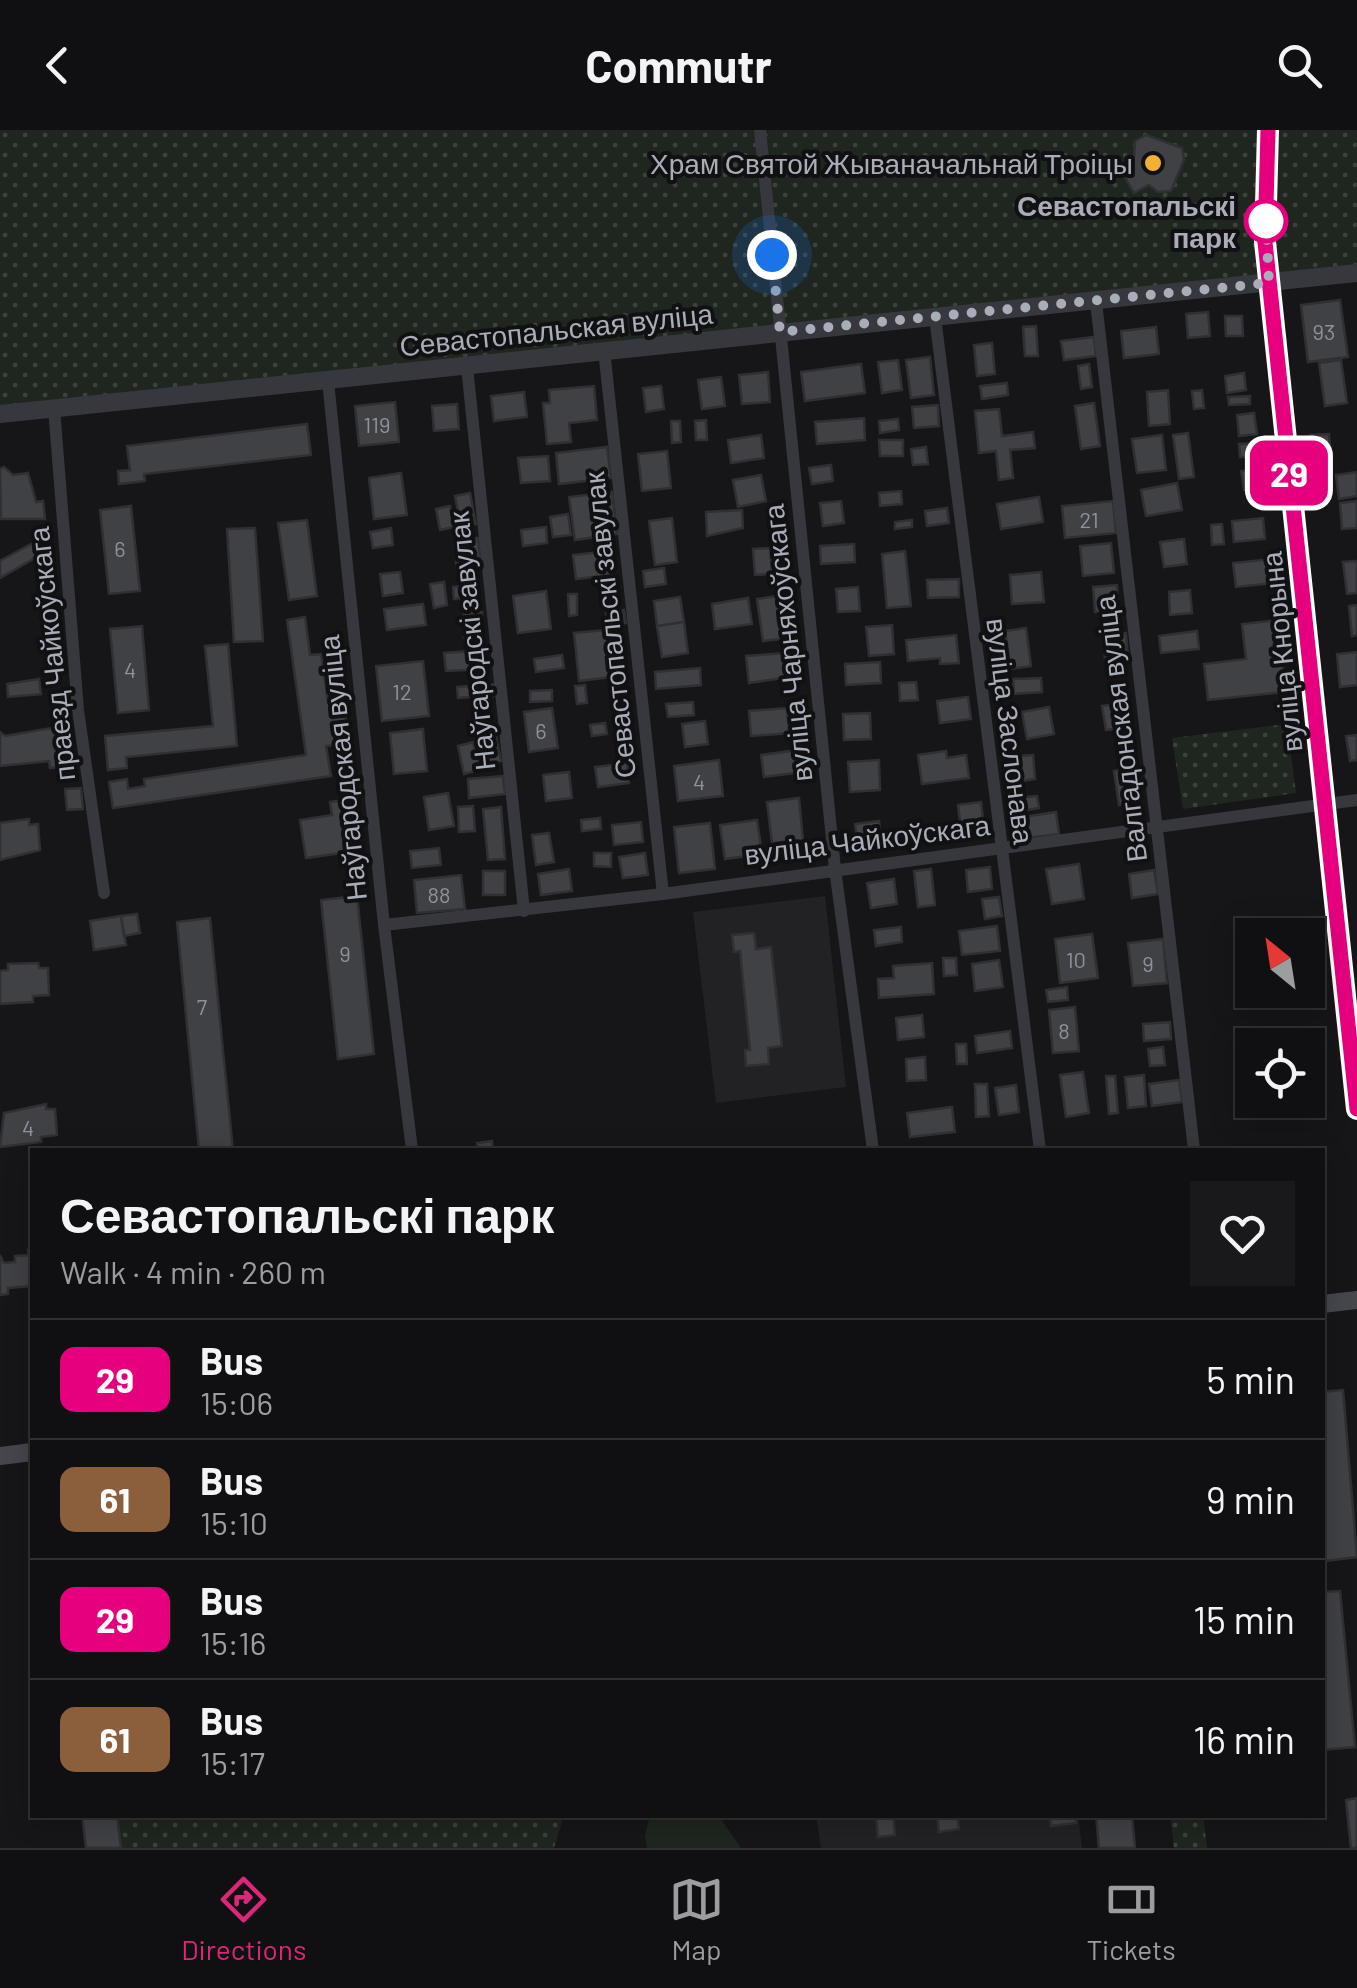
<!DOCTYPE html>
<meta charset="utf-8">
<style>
:root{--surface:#101012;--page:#19191b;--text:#f1f3f6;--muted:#9c9d9f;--line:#303032;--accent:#db2777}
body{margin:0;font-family:Barlow,sans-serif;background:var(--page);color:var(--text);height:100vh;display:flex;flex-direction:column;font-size:38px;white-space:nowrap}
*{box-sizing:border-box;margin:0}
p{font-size:32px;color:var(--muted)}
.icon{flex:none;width:55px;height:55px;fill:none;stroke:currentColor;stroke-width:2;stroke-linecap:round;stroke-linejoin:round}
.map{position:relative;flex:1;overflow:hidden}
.sheet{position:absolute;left:30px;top:1018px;width:1295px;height:670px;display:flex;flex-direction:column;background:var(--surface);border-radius:0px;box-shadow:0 5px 25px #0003,0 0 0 2px var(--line)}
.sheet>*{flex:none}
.badge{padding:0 20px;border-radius:15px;font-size:35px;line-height:65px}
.needle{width:65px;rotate:330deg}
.fabs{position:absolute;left:1235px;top:788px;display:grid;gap:20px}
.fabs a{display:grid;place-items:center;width:90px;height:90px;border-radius:0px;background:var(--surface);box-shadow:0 5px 25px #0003,0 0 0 2px var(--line);font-size:50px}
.you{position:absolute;width:50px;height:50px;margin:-25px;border:8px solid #fff;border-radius:50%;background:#1a73e8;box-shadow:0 0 0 15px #1a73e833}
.map>.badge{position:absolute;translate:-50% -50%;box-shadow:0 0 0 5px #fff}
.round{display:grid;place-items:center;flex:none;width:105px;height:105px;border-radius:0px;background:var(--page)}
.summary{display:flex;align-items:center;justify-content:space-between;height:170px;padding:0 30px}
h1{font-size:48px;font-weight:700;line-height:75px}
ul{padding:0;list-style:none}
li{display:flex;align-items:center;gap:30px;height:120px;padding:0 30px;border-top:2px solid var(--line)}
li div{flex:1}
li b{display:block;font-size:38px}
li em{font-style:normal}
li .badge{min-width:110px;font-weight:700;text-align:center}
header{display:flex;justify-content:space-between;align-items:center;height:130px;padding:0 30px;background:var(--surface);font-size:45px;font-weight:700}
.dock{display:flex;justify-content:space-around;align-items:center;height:140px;border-top:2px solid var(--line);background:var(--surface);font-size:28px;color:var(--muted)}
.dock a{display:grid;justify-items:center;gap:5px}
.dock .current{color:var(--accent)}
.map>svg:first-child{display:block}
</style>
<header><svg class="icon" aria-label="back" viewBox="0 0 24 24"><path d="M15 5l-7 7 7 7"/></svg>Commutr<svg class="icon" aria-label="search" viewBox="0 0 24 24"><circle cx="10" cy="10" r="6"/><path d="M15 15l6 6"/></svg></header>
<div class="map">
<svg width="1357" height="1718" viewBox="0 0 1357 1718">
<defs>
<pattern id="park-dots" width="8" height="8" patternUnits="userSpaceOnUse" patternTransform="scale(2.5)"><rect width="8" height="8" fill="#1e261f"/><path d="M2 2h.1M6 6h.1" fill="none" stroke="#3c433d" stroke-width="1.8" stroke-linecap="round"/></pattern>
</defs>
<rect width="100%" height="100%" fill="#161618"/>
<path fill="#222225" d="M825,766l21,191 -130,16 -23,-191z
M816,1685h262l4,33h-261z"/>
<path fill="url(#park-dots)" d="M0,0h1357v134l-577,69 -780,78z
M1287,594l9,69 -113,16 -11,-71z
M117,1685h447l-10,33h-433z
M1170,1685h33l4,33h-33z"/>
<path fill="#1e261f" d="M650,1685h68l23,33h-94l-2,-12z"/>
<path fill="#404145" stroke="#303034" stroke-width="2.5" d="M1146,5l36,13 2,12 -13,31 -13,1 -9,-7 -15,8 -16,-27 16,-9 1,-16z
M1340,170l8,57 -40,5 -7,-57z
M1208,182l2,24 -22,2 -2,-24z
M1225,186h17l1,20h-17z
M1036,196l2,30h-13l-2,-29z
M1156,197l3,27 -35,4 -3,-27z
M1094,207l2,19 -32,4 -3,-19z
M992,213l3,31 -18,2 -3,-31z
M930,227l4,38 -23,3 -5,-38z
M898,230l4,30 -20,3 -4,-31z
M1341,230l6,43 -22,3 -6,-43z
M861,234l4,29 -60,8 -4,-29z
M1089,234l3,23 -11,2 -3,-23z
M768,242l2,30 -28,2 -3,-29z
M1244,243l2,17 -19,3 -2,-17z
M721,247l4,29 -23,3 -4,-29z
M1007,253l1,12 -26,4 -2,-13z
M594,256l3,34 -28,3 2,19 -24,2 -4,-41h7l-1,-13z
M661,256l3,23 -18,3 -3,-24z
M1168,260l2,34 -21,2 -2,-34z
M1202,260l2,18 -10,1 -2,-18z
M524,262l3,25 -33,4 -3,-25z
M1250,266v8l-21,1 -1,-8z
M395,272l4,40 -40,4 -4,-40z
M1094,273l6,43 -19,3 -6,-43z
M457,274l2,25 -25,2 -2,-25z
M938,275l1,21 -25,2 -2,-21z
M999,279l3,27 31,-4 2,16 -25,2 3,28 -14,2 -3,-29 -17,2 -4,-42z
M1254,283l3,21 -18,2 -2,-21z
M864,288l1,22 -48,4 -2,-22z
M898,289l1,11 -19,3 -1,-12z
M706,290l1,20h-11l-1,-19z
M671,291h9l1,21 -9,1z
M307,294l4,31 -167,19 1,7 -26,3 -1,-13 12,-1 -3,-24z
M1188,303l6,44 -15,2 -6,-44z
M1329,304l3,38 -18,1 -4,-38z
M761,305l3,23 -33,5 -3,-23z
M1162,305l4,35 -29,3 -5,-34z
M879,310h24v16h-23z
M1260,313l1,13 -21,1 -1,-13z
M607,317l4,31 -52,6 -3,-31z
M926,317l2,17 -15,1 -2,-16z
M667,321l4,37 -29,3 -4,-37z
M548,326l2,25 -29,2 -3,-25z
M831,335l2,16 -21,3 -3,-16z
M4,337l9,8 15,-2 8,29 7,-1 2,18h-44l-1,-50z
M1260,339l2,19 -18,2 -3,-19z
M1357,342v24l-18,3 -3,-24z
M401,343l6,42 -33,4 -5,-41z
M761,345l5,26 -28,6 -5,-27z
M1177,353l5,27 -36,6 -5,-26z
M901,361l1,13 -22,2 -1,-13z
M612,362l5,42 -42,6 -6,-43z
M470,363l6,31 -15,3 -6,-31z
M1039,367l4,25 -42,7 -4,-25z
M841,371l3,22 -21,3 -3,-23z
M1113,371l3,32 -51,5 -3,-32z
M1357,371v27l-15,1 -2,-26z
M131,376l9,85 -31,3 -9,-84z
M450,376l4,21 -14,3 -4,-21z
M947,378l2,15 -22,3 -2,-15z
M742,380l1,18 -36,8 -1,-24z
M568,384l3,21 -18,2 -3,-20z
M672,388l5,44 -22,3 -6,-44z
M1263,388l2,21 -31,3 -2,-21z
M307,390l10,76 -28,4 -11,-77z
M912,390v7l-17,2v-7z
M1222,394l2,20 -12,1 -1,-20z
M546,397l1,16 -24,3 -2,-16z
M255,398l8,113 -29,1 -7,-113z
M391,398l2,17 -20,3 -3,-16z
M478,408l3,30 -24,3 -3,-30z
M1184,409l3,25 -23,3 -4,-25z
M33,413l7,12 -40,23v-17z
M1111,413l3,30 -31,3 -3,-30z
M854,414l1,18 -34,2 -1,-18z
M770,418l2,26 -17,1 -2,-26z
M609,421l3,24 -36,4 -3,-24z
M905,421l6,55 -24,2 -5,-54z
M1272,429l2,24 -38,4 -3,-24z
M1357,431v32l-10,1 -4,-32z
M664,438l2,16 -21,3 -2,-16z
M400,442l3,21 -20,3 -3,-22z
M1041,442l3,30 -32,2 -2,-29z
M959,449v18l-31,1 -1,-18z
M444,452l3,23 -13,3 -4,-24z
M467,455l1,12 -14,2 -1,-12z
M1117,455l1,25 -23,2 -2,-25z
M858,457l2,24 -22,1 -2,-23z
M1190,460l2,23 -22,2 -1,-23z
M546,461l5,38 -33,4 -5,-37z
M568,464h9v21l-8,1z
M791,464l6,43 -34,4 -6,-42z
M680,467l4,25 -27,4 -3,-25z
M748,468l4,26 -37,5 -3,-25z
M423,474l3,21 -39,5 -3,-21z
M1357,475v30l-5,1 -3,-30z
M624,480l2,13 -18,3 -2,-13z
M482,482v27l-18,1v-27z
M305,487l5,38 11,-1 7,48 15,-2 6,43 -23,3 5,30 -218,32 -4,-26 18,-3 1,10 17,-3 -1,-7 162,-24 -19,-135z
M1278,490l7,72 -77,8 -4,-36 42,-5 -4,-35z
M684,492l4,31 -26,4 -5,-31z
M892,495l2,29 -25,2 -3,-29z
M142,496l7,84 -31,3 -8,-84z
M1026,498l5,38 -21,3 -5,-38z
M606,500l6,47 -33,4 -5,-48z
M1197,501l2,18 -38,4 -2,-17z
M1126,503l2,23 -23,3 -3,-23z
M956,505l3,28 -19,1v-6l-32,3 -2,-21z
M228,514l9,102 -111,11 1,11 -19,2 -3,-34 108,-10 -8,-80z
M485,520l1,19 -40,2 -2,-18z
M1357,522v33l-17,2 -3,-33z
M786,523l4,24 -41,6 -3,-27z
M562,525l2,13 -28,4 -2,-13z
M423,531l6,55 -47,5 -6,-55z
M880,532l1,21 -35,2 -1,-21z
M700,538l1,17 -45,4 -1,-17z
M1041,548l1,14 -28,2 -1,-15z
M39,549l2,15 -33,3 -1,-13z
M916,552l2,18 -18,1 -1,-18z
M496,554l1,11 -39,3 -1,-11z
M585,555l2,18 -10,1 -2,-18z
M552,560v11l-22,1v-11z
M968,567l3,22 -31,4 -3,-22z
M693,572l1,13 -26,2 -2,-13z
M1128,572l3,25 -25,3 -4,-24z
M1049,577l5,27 -27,5 -5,-27z
M552,578l6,40 -29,4 -5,-40z
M787,578l2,25 -38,3 -2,-25z
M870,583l1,26 -27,1 -1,-26z
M705,591l3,23 -23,3 -3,-23z
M605,593l2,11 -15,2 -2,-11z
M70,595l5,40 -25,3 -1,-7 -49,5v-34l5,4z
M423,599l4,42 -33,3 -4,-41z
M1357,605v25l-7,1 -4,-25z
M496,606l5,25 -12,3 -5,-25z
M473,612l7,28 -16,4 -6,-28z
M798,620l4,22 -38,5 -3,-22z
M946,621l1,7 19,-3 3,23 -47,6 -4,-29z
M1033,625l2,24 -12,2 -3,-25z
M719,630l4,36 -45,5 -4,-35z
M879,630l1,30 -30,2 -2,-30z
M627,633l2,20 -31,4 -3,-20z
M1135,638l5,34 -21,3 -5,-34z
M569,642l3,26 -26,3 -3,-26z
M503,646l2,18 -36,4 -1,-19z
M81,658l2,21 -16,1 -2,-21z
M448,663l6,33 -25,4 -5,-33z
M1037,666l2,12 -13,2 -1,-13z
M799,668l4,42 -31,3 -5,-41z
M349,669l7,52 -50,7 -6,-38 32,-5 -2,-13z
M981,672l3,25 -23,2 -3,-24z
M473,676l2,25 -16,1 -1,-25z
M501,677l4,52 -17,1 -5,-51z
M1056,682l3,22 -33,4 -3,-21z
M600,688l1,11 -19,2 -1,-11z
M29,689v6l9,-1 2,26 -40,10v-37z
M757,690l5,34 -37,5 -5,-34z
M879,691l3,22 -24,3 -3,-22z
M641,692l2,20 -29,3 -2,-20z
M710,693l5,46 -36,4 -5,-46z
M549,703l5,29 -18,3 -4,-30z
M439,718l2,17 -29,3 -2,-17z
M594,723h17v14l-17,-1z
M645,723l3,22 -25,3 -4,-21z
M1079,734l5,35 -32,5 -6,-35z
M990,737l2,22 -24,3 -2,-22z
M569,739l3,22 -31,4 -3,-21z
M931,739l4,36 -17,2 -4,-36z
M1154,740l4,24 -26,4 -3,-24z
M483,741h22v24h-22z
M461,745l4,34 -48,4 -3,-33z
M894,749l3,25 -26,4 -4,-25z
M357,766l17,158 -36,5 -17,-159z
M999,767l3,19 -17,3 -3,-20z
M137,784l3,19 -16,3 -3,-20z
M121,786l5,29 -32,5 -4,-29z
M210,788l12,123 11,109h-34l-22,-228z
M997,796l3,25 -38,4 -3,-24z
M901,797l1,15 -26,4 -2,-16z
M754,803l2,16 15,-2 11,99 -14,2 1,16 -23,2 -1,-16h5l-10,-99 -6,1 -2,-17z
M1092,804l6,44 -38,5 -5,-44z
M1163,809l4,44 -34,3 -5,-43z
M943,828h13l1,17 -13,1z
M999,830l4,27 -28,4 -3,-27z
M38,833l1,5h9l1,27 -16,1v6l-33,2v-33l8,-1v-6z
M932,833l2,31 -55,4 -1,-19 16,-1 -1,-12z
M1067,857l1,13 -20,2 -2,-12z
M1075,877l4,44 -26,2 -4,-43z
M922,885l2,22 -26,3 -2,-22z
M1170,892l1,17 -27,2 -1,-17z
M1010,901l2,17 -35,5 -2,-17z
M956,914h10l1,20h-10z
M1163,917l2,18 -15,1 -2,-17z
M925,927l1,23 -19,1 -1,-22z
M1083,942l6,41 -23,4 -6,-42z
M1144,945l2,31 -18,2 -3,-31z
M1106,946h9l3,37 -9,1z
M1179,950l3,22 -30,4 -3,-22z
M975,954h12l2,32 -13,1z
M1016,955l3,27 -20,3 -4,-27z
M46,974v5h9l2,26 -16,2v5l-41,5 4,-34z
M952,977l3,25 -45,5 -3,-24z
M492,1011l1,9h-15l-1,-7z
M28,1120h4v36l-24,2v6l-8,1v-39l4,7 11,-1v-6l14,-1z
M1343,1260l14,167 -32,4 -3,-169z
M1340,1461l15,156 -33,3v-158z
M1357,1668v50h-6l-5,-48z
M82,1685h35l4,33h-35z
M893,1685l2,20 -17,2 -2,-21z
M937,1685h20l2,14 -20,3z
M1050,1685h25l1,8 -25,3z
M1096,1685h36l3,33h-36z"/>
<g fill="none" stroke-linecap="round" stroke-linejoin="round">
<path stroke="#37383d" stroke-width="12" d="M760,0l75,739 38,281
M1096,172l98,848
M935,187l105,833
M604,220l59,544
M467,237l57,544
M328,251l56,544 28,225
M54,278l24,302 26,183
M384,795l279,-31 694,-94"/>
<path stroke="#37383d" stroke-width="18" d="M0,284l1357,-141"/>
<path stroke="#45474d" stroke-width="18" d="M1268,0l-3,111 92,868
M1322,1174l35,-4
M0,1326l32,-4"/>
</g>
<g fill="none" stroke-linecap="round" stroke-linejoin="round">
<g stroke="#fff" stroke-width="22">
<path id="line" d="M1268,0l-3,112 92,867"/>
</g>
<use href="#line" stroke="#e6007e" stroke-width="15"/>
<path stroke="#a8adb8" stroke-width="10" stroke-dasharray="0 18" d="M772,125l8,77 489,-49 -3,-62"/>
</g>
<circle fill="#f2b134" stroke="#111113" stroke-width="4" cx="1153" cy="33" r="10"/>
<circle fill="#fff" stroke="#e6007e" stroke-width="5" cx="1266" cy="91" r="20"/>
<g text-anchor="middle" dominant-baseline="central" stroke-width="8" stroke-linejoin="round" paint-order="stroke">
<g font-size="22" fill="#8e929b">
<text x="1324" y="201">93</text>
<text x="377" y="294">119</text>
<text x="1089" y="389">21</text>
<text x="120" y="418">6</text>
<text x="130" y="539">4</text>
<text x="402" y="561">12</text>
<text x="541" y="600">6</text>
<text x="699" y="651">4</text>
<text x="439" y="764">88</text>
<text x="345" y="823">9</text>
<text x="1076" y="829">10</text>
<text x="1148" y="833">9</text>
<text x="202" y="876">7</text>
<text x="1064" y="900">8</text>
<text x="28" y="997">4</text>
</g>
<g font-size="28" fill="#a8adb8" stroke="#111113" text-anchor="end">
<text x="1133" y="33">Храм Святой Жываначальнай Троіцы</text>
</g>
<g font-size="28" font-weight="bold" fill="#a8adb8" stroke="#111113" text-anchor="end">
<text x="1236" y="75">Севастопальскі<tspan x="1236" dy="32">парк</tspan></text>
</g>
<g font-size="28" fill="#a8adb8" stroke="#111113">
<text transform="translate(556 199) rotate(-6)">Севастопальская вуліца</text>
<text transform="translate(609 495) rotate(-96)">Севастопальскі завулак</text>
<text transform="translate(471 511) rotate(-96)">Наўгародскі завулак</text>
<text transform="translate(787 513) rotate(-96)">вуліца Чарняхоўскага</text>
<text transform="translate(1281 522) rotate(-96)">вуліца Кнорына</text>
<text transform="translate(51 524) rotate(-96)">праезд Чайкоўскага</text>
<text transform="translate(1120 599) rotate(-97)">Валгадонская вуліца</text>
<text transform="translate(1011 601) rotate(83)">вуліца Заслонава</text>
<text transform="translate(342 638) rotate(-96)">Наўгародская вуліца</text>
<text transform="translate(867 709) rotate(-7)">вуліца Чайкоўскага</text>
</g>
</g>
</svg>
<div class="fabs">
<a><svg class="needle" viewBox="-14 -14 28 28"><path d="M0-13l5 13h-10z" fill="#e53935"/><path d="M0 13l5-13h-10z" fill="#9c9d9f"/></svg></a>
<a><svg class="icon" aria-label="locate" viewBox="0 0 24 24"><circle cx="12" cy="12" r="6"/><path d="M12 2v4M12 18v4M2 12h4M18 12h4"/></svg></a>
</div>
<div class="you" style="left:772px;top:125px"></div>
<b class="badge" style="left:1289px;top:343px;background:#e6007e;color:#fff">29</b>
<section class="sheet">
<div class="summary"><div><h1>Севастопальскі парк</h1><p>Walk · 4 min · 260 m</p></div><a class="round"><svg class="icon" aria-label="heart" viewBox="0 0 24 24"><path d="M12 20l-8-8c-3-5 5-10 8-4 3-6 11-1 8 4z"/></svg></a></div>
<ul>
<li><span class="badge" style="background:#e6007e;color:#fff">29</span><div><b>Bus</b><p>15:06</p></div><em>5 min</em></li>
<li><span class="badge" style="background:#8b5e3c;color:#fff">61</span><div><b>Bus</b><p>15:10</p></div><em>9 min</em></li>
<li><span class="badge" style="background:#e6007e;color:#fff">29</span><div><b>Bus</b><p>15:16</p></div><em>15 min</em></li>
<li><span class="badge" style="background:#8b5e3c;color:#fff">61</span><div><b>Bus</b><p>15:17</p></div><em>16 min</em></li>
</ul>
</section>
</div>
<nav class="dock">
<a class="current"><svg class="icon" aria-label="directions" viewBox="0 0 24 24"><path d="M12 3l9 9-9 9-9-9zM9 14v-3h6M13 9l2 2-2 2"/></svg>Directions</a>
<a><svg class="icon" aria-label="map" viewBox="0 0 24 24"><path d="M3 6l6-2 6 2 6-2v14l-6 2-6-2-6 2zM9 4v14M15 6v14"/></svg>Map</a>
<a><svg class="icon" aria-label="tickets" viewBox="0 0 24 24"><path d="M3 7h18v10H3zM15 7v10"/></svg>Tickets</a>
</nav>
